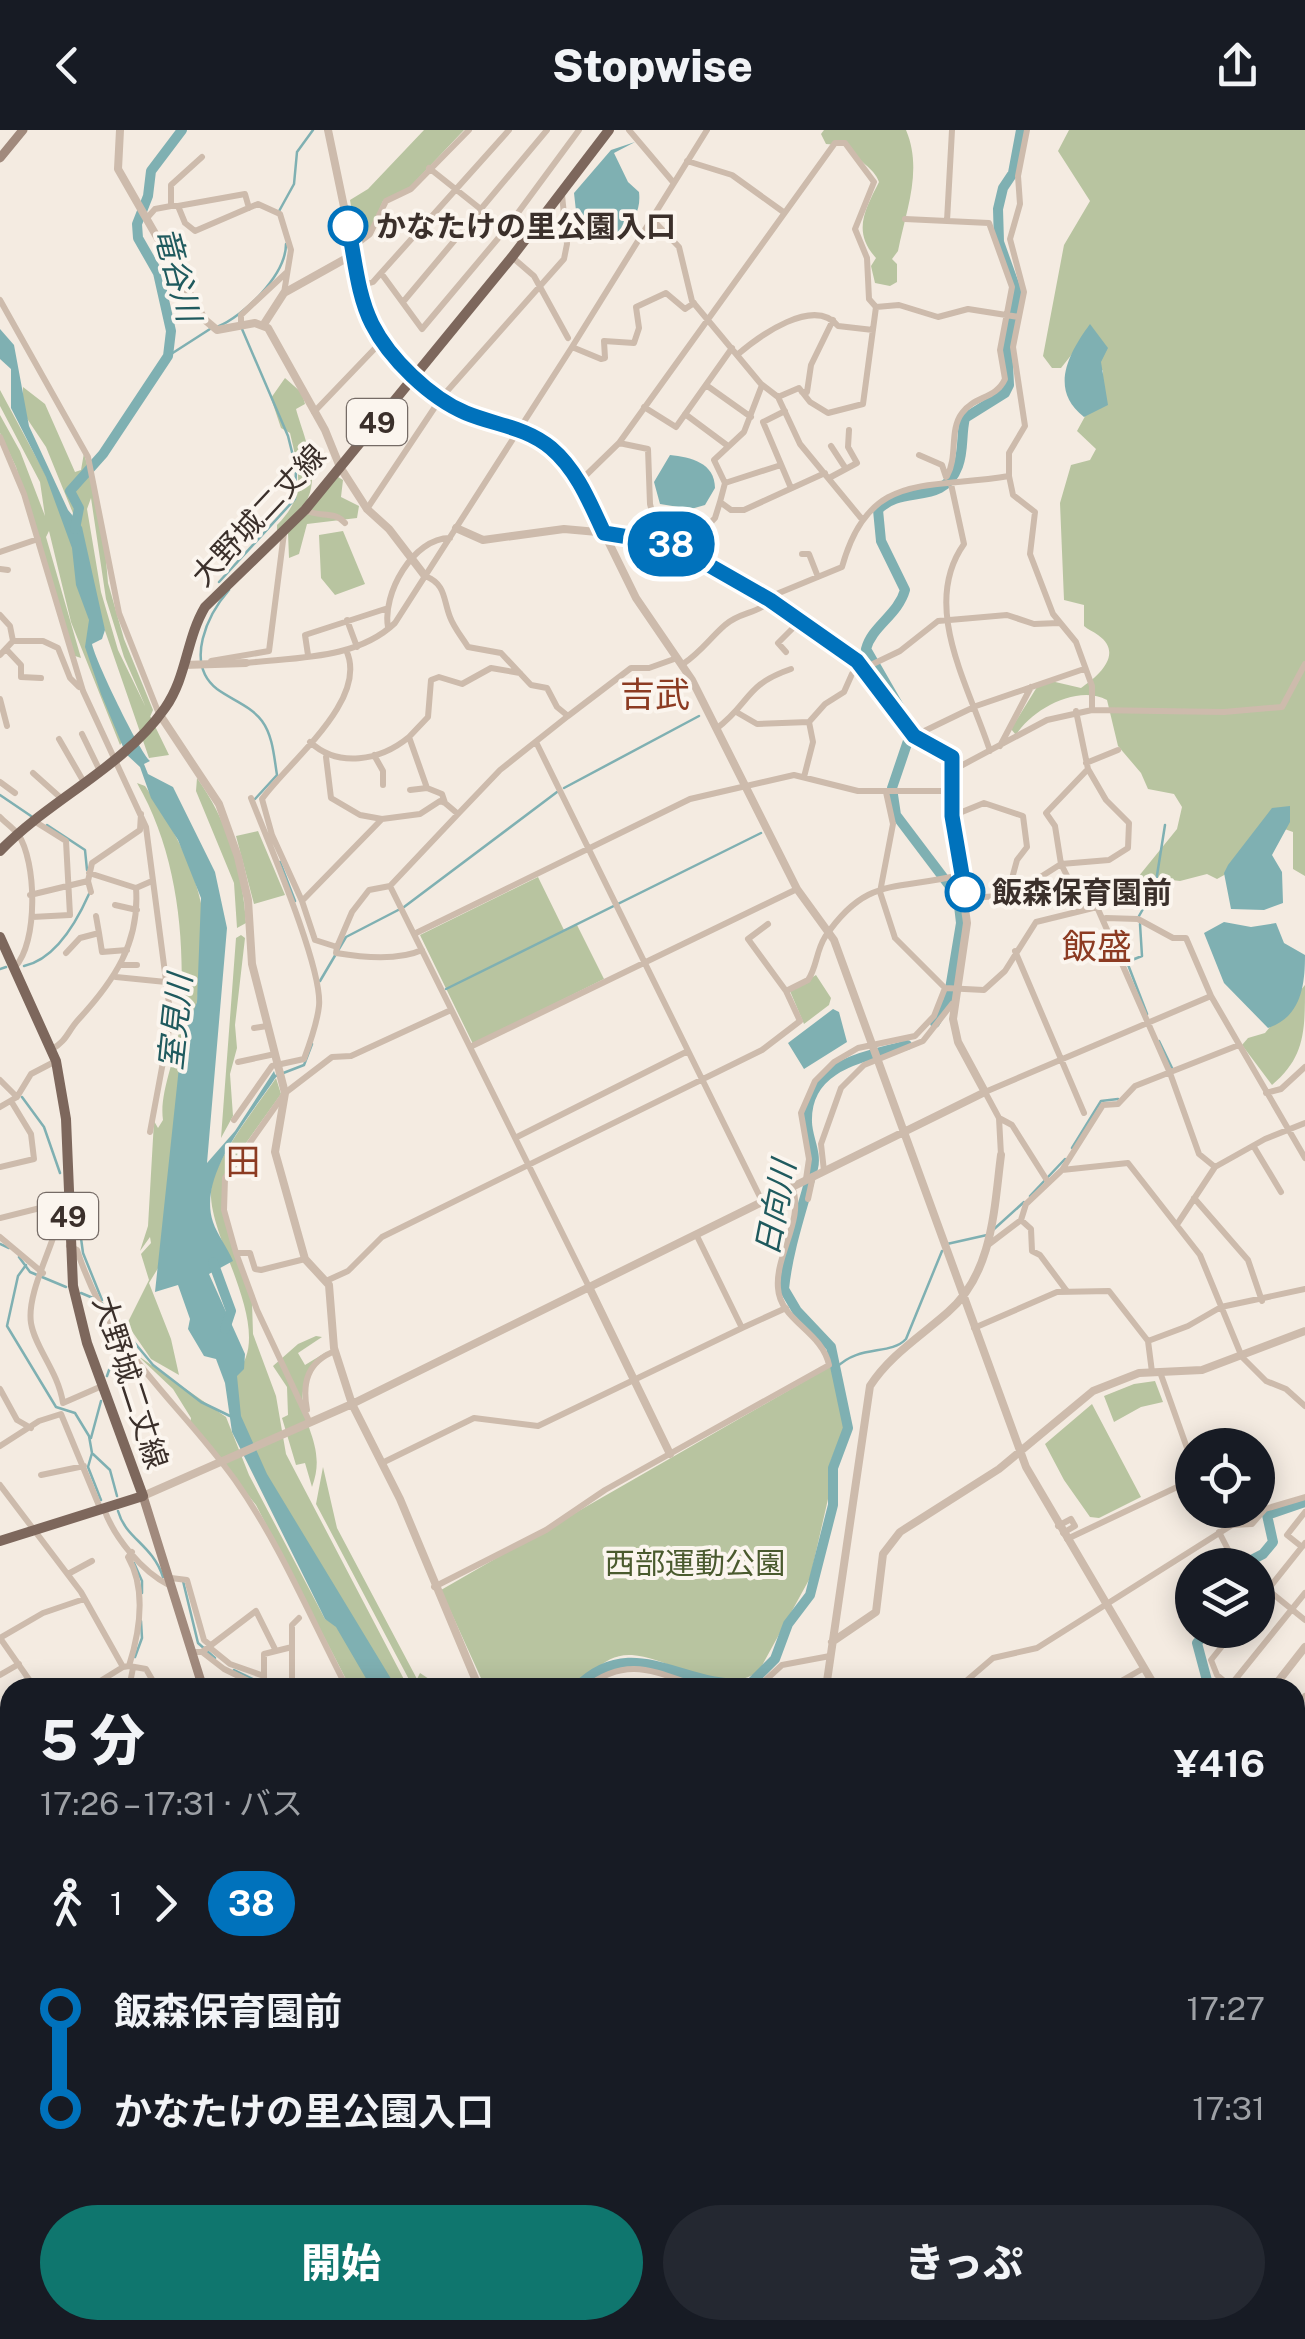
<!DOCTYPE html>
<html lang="ja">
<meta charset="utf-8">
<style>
:root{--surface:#171b24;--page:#242831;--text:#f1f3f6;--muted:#9ea1a6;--accent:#0f766e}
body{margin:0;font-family:"Public Sans","Noto Sans JP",sans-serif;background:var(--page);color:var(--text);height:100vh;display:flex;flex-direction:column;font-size:38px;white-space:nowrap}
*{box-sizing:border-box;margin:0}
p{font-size:32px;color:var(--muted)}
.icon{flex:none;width:55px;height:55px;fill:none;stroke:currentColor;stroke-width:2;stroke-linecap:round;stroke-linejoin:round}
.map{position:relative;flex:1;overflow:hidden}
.panel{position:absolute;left:0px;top:1548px;width:1305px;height:662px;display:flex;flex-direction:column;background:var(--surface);border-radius:30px 30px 0 0;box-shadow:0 5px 25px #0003}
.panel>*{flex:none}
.badge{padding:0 20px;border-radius:32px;font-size:35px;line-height:65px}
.controls{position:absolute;left:1175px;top:1298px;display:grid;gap:20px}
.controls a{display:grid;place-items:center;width:100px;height:100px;border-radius:50%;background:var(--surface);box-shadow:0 5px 25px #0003;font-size:50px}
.map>.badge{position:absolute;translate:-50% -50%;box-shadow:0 0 0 5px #fff}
.legs{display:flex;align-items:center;gap:15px;height:110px;padding:0 40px;font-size:32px}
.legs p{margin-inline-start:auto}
.overview{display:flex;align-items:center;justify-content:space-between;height:170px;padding:0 40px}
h1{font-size:55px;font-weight:800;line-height:75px}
.action{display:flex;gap:20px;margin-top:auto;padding:20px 40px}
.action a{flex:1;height:115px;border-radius:60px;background:var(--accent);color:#fff;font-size:40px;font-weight:800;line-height:115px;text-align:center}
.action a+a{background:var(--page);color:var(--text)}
ul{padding:0 40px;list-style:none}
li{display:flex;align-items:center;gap:35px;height:100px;font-size:38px}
li i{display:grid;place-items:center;width:15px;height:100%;margin:0 12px;background:currentColor}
li i::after{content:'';width:25px;height:25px;margin:-12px;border:8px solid;border-radius:50%;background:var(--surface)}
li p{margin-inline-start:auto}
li:first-child i{background:linear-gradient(#0000 50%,currentColor 0)}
li:last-child i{background:linear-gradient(currentColor 50%,#0000 0)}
header{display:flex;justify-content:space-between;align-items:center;height:130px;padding:0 40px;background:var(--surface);font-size:45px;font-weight:800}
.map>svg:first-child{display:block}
</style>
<header><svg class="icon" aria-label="back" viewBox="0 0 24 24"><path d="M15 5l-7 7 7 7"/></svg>Stopwise<svg class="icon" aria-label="share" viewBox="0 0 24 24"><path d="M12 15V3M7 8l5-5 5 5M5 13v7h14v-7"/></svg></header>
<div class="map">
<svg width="1305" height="2209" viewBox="0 0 1305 2209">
<rect width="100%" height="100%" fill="#f4ebe1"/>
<path fill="#b8c4a0" d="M424,0h40l-54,57 -27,14 -14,32 -12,7 -7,-40 18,-11z
M824,0h82c17,40 0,80 -8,121l-6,8 5,5v18l-7,4 -15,-3 -4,-17 5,-8c-24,-27 -11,-48 3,-76 -5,-15 -22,-20 -29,-36l-24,-2 -5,-10z
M1069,0h236v746l-12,-7v-37l-17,-6 -41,43 -18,10 -10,-5 -27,7 -17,-2 -12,24 -9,3 -7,-10 -1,-14 43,-53 5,-22 -8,-13 -26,-5 -7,-16 -23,-27 -11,-46c-29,-16 -75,9 -91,35l-5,-6 26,-42 14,-6 30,7c16,-11 44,-34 17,-53 -5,-4 -10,-5 -14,-9v-21l-20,-5 -4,-97 11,-38 19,-5 6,-11 -19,-18 24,-44 2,-16 -23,-27 -19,24h-9l-9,-12 21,-111 26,-44 -32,-50z
M285,248l17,15 3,11 -9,5c6,23 26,65 10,93 -6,11 -20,21 -29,30v-7c30,-30 22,-53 13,-92l-9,-5 -10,-30z
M23,257l22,17 30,68 6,-2 3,-17 19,73 5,57 16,56 29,71 -3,7 -26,-60 -18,-58 -15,-101 -4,11 14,83 17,58 51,105 -20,3 -55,-159 -15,-71 -33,-81 -24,-36z
M0,260l51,95 23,62 18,81 -6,19 37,94 -3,4 -49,-123 -22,-91 -3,6 35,121 -9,-3 -56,-188 -16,-34v-18l20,36 25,65 -5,-34 -40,-76z
M338,347l5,3 -2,17 18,9 -2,12 -50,6 -8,30 -10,4 -1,-25z
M343,401l22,53 -30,11 -14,-17 -2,-43z
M197,648c30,42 46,93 49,145l-9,5 -3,-45 -38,-92z
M137,653l8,3c32,47 55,90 61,147l-43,327 -14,23 22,56 8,36 -28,-16 -24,-35 22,-44 -8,-26 10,-11 -1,-6 -10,14 8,-25 6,-105 4,7 5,-8c-4,-27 13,-62 16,-90 8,-82 0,-175 -42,-247z
M258,701l27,64 -31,9 -18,-68z
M538,747l26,53 13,-5 27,54 -131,65 -53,-109z
M241,805l4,3 -10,87 2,23 -7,26 3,42 -12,22 15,-200z
M816,845l15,23 -2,7 -25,19 -14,-33z
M1305,855c0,47 0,72 -33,100l-30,-40 6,-7 17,-5z
M276,948l5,16 -55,77 -4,40 30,91 1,32 23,62 10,58 122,233h-15c-50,-79 -124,-179 -153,-267 -4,-14 -4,-31 -5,-46 43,-41 -27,-135 -24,-183 2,-31 47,-86 65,-113z
M316,1206l6,1 -24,16 7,12 23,-14c-59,57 6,78 -16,136l-7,-24 -9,2 -14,-47 6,-3 -1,-28 -14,-21 25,-22z
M137,1225l89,62 23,58 76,144 13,6 36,62h-24l-94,-182 -66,-82 1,-5 -18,-29z
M831,1236l13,62 -14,35 -2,36 -18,79 -51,93c-39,28 -86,-13 -127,-16 -31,-2 -42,27 -69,32 -23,6 -54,0 -78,0l-44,-97z
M1155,1251l8,21 -22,5 -27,15 -10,-26 30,-12z
M1092,1274l49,93 -42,21 -9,-1 -26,-37 -19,-36z
M323,1337l14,61 80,151 3,-6 12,8 -2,6h-17l-97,-183z"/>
<path fill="#7fb0b2" d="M635,12l-21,11 14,29 11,10c4,32 -25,49 -54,49l-7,-12 -4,-36 37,-43z
M1090,194l18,24 -7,14 7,43 -24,12c-35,-27 -16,-63 6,-93z
M0,199l14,16 15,81 39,84 14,17 23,103 -3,9 -10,5c3,16 47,107 58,117l-6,3 4,10 25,13 42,85 12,56 -20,235 28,-32 39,-60 2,6c-25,38 -79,98 -63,145 4,12 15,27 20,39l-24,13 36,80 -1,15 -7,7 4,40 26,58 129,213h-25l-35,-60 -11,-8 -93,-187 -7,-49 -9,-24 -12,-3 -16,-27 2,-10 -12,-34 -23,7 27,-253 15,-37 4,-104 -23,-58 -27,-42 -11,-31 -14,-13 -25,-60 -16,-47 4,-27 -13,-35 -4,-37 -26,-71 -35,-69v-39l-11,-10z
M670,325c21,2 45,8 45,33l-10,17 -14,4 -31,-5 -6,-22z
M1290,676v16l-18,33 10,17 1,31 -19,7 -33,-1 -7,-36 4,-8 44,-57z
M1224,792l27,5 25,-4 8,20 21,12c0,31 -4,62 -37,73l-44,-45 -20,-50z
M833,879l6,3 8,30 -43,27 -16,-26z"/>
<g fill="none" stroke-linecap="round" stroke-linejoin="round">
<path stroke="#7fb0b2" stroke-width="2.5" d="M278,83l16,-29 3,-32 16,-22
M217,197c27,-11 69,-52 69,-83
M168,226l42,-27
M219,452l76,-83 1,-31 -8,-32 -46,-107
M229,460c-21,24 -45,73 -12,99 15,11 34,17 45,32 11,15 12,36 15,54l-22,24
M564,658l135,-72
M0,665l31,21
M47,695l38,25 2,20
M280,732l15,39
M1139,786l16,-28 10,-63
M1140,794l2,32 -15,6 20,52
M24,836c32,-7 53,-45 65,-72
M0,839l6,-2
M320,851l26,-44 58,-30 153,-115
M446,859l315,-156
M1159,911l13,27
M273,947l31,-12 8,-21
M22,967l22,30 16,46
M1072,1018l29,-47 17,-2
M1030,1066l35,-37
M76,1071l7,52 19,47
M993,1100l31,-28
M0,1114l9,4
M947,1114l40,-9
M19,1127l11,15 36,15
M26,1135l-8,11 -11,50 49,81 19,6 14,23 3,17 -4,14 13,33
M81,1163l12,5
M100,1171l53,64 48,37 29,14
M836,1238c23,-24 54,-12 70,-29l36,-88
M107,1246l13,-38
M91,1308l10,-37
M93,1324l17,16 7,26
M118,1381c8,28 34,33 45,66
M134,1433l8,18v12
M183,1451l15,62 17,15
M135,1527l7,-19 -1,-17
M234,1540l37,18
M0,1755l10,18
M1295,2140l10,-6
M1183,2209l17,-9"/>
<path stroke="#7fb0b2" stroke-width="10" d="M75,399l4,-21 -9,-17 33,-37 65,-98 3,-25 -13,-58 -20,-35 -1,-14 11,-28 3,-25 31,-41
M935,893l13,-22 13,-78 -3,-26 -62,-82 -4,-27 20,-59 -46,-80c6,-23 32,-34 39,-59l-24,-49 -3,-31c24,-26 65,-3 80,-44 6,-16 3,-32 7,-48l40,-25 4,-8 -2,-42 11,-48 -19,-53 -1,-33 5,-21 10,-15 8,-43
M213,1132l18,49 -6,18
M1242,1435l21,-11 10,-12 -6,-27 38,-13
M1208,1500l-11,13 12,45
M576,1558c58,-58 107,3 175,-5l24,-24 13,-35 22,-29 23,-90v-37l15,-40 -17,-81 -34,-36 -13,-22c4,-41 19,-82 29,-121 4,-15 -6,-31 -6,-46 -2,-58 59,-65 100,-77
M1295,1743l10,8"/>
<path stroke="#cdbbac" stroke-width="6" d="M509,0l-128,143 41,56 84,-100 73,-99
M629,0l44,52
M687,31l45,14 50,36
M429,38l93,74
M170,76h8l7,17 10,8 63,-27 22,10 11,36 -7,43
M178,76l67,-12 4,14
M147,88l8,-9 16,-3v-21l31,-28
M651,88l28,29 13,54 69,83 17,13 22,47 61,74
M905,89l84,4 23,64 -12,63 5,29c-9,20 -31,17 -43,34 -13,17 -4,44 -15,63
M947,91l5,-91
M353,117l17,-13 16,-33 25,-12 58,-59
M512,127l22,19 34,62
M360,156l13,-4 8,-9
M0,170l88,157 31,156 40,101
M403,172l144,-172
M241,195v-10l45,-42
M572,217l135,-217
M737,225c22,-19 77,-59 101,-29l35,4
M706,255l45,32
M802,262h5l4,-27 22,-45
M778,267l21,-9 11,14 18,11 35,-9 13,-97 23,-2 39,12 30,-8 51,8
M644,277l32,20 56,-79
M785,281l-22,11 28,66
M314,282l68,-71
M685,284l43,32
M0,307l24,57 59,197 63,136 25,192 -21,113
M831,316l15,23
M919,325l23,10 4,12
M1009,346v-23l16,-27 -12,-79 11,-55 -14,-53 10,-35 -2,-28 9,-46
M829,348l28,-15 -9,-16 1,-17
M579,352l40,-39
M725,353l-11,-23 30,-28 18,-47
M951,354l13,60c-44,62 5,142 26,207
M720,372l5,-19 56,-18
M367,379l74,-111 123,-139 3,-15 -5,-49
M305,380c14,8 29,0 40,13
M659,409l-9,-35 -2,-55 -29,-6 216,-300h10l29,39 -19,47 12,29 2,41 7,8
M684,421l31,-33 5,-16 11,8h13l81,-37
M0,422l38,-13
M802,424h7l9,23
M0,439l8,1
M0,485l10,11 3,15 -13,14
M347,490l10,27
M388,497c-6,-33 25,-89 62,-89
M13,511h30l15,7 12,30 9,9
M6,519l15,16v12l20,1
M786,522l-8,-9 23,-23
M308,525l-3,-20 80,-26
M246,533c50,-6 110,-3 149,-40l177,-276 29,12 4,-1 -1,-17 30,2 5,-15 -3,-21 30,-14 19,16 9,-6
M211,534v-3l58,-10 15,-118
M683,534c18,-12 27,-26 42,-39 16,-15 37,-10 49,-30l68,-28c27,-97 84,-77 167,-91l4,19 22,17 -5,42 23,60 23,28 16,44v24l-45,10 -92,49
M0,569l7,27
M1092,580l132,2 58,-5 23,-43
M738,583l19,11 52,-2
M568,586l63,-48h18l28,-10
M716,599c35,-26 28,-44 75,-60
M82,604l18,37
M914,606l62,-30 108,-37
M409,607l19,-20 3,-37 8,-3 23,7 29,-16 29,5
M59,609l26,45
M310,612c28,26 70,19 99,-5l18,51 15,6 3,9 13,11 42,-44 68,-54 -11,-9 -10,-19 -16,-3 -30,-32 -33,-6c-6,-10 -14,-19 -18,-30 -7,-18 -4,-33 -25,-41
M536,612l226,459
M1000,616l31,-59
M374,625l9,16v14
M326,627l5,41 29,17 22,4 -80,82 13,39 22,7 -1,6c24,4 62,8 86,-3
M1086,633l32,-13
M33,643l29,26
M804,647l9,-35 -4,-20 16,-18 19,-12 8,-18 48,-23 38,-30 69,-6 27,9 25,-1
M0,652l15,11
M410,660l17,-2
M952,686l32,-13 39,13 4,31 -10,13 -9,33
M0,687c6,6 13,11 18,17 19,28 20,109 -3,133
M382,689l38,-5 20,-13 5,2
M89,743l47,15 16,-7
M390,756l199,401
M91,762l-3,-11 4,-18 48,-33 1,-16
M30,765l58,-14
M966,768l35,-2 27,-11 33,-21 48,-4 19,-12 1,-25 -23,-23 -18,-31 -12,-58
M302,771l-30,-66 -10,-36c26,-37 108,-99 84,-149
M115,775l22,5
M1084,779l-23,-45 -6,-38 -9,-13 42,-44
M96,786l3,17
M32,787l38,-2 -4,-74 -32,-20
M1106,788l32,1 35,19h13l25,58 94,162
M414,804l276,-135 104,-24 64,16h94
M337,817l15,-35 17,-22 21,-4 68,-72
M1015,821l69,162
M66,823l14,-15 19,-5 3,19 25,-2
M122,835h15
M116,847l50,5
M945,858l39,2 21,-19 31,-49 61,-15 73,166 29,81 16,13
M786,861l22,-11c9,-13 8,-29 17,-43 42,-62 71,-46 135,-62
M254,898l13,-2
M470,917l327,-158
M52,919c14,-7 16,-18 26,-29 36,-39 62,-77 58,-132
M238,932l37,-8
M0,950l17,17 -17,10
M1266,963l15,-4 24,-22
M17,967l14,-23 25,-13
M999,988l13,7 36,57
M234,990l38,-54 32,-7c6,-16 13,-35 15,-53 4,-38 -52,-167 -68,-208
M515,1008l173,-87
M1254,1017l27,45
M1001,1025l-2,-37 -14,-26 226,-96
M0,1037l34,-8 -3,-25 -20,-33
M1062,1040l41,-65 15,-1 17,-18 104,-41
M824,1041l-3,-27 20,-56 23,-23 59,-24 29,-37
M806,1049l3,-20 -8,-46 14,-32 19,-19 24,-14 57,-12 19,-20 11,-28 -50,-50 -15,-46 13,-68 -7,-32
M1194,1068l54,62 14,41
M808,1069l5,-23
M0,1088l68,-17
M1021,1090l10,9 1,22 8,4 26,35
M1178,1093l37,-56 50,-28 40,-16
M67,1099l-12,3c-8,26 -28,65 -24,91 4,25 27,48 32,80l39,-17
M0,1107l43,36
M988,1115l33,-25 5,-16 36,-34 66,-7 72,92 42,102 24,24 20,8 19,17
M69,1116l8,4c34,104 98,147 158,230 45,64 76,139 112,208
M236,1123l-12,-43 1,-32 60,-85 47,-36 19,-1 100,-46
M305,1129l-44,11 -6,-1 -5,-16h-14l21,57 53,113
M326,1151l22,-10 34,-34 380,-187 38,-29 -14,-30 -38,-52 20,-15
M742,1198l44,-20
M974,1198l83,-36 52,-1 39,50 4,31
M1148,1211l40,-15 33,-19 84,-18
M1160,1242l32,90
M0,1259l17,31 14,8
M307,1280c-5,-27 0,-48 28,-59
M0,1316l39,-25 22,-7 39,94
M382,1333l92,-45 64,8 204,-98 -46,-94
M41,1345l43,-9
M0,1355l81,107 42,75 6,-1c11,-35 18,-76 -1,-109l4,-5
M104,1379c10,28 38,63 65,76
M1223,1380l9,15
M1058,1396l13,-7 4,7 -12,7
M1219,1402l17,33
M1067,1409l125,-59
M1302,1417l-15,-12 18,-23
M68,1444l24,-13
M171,1448l16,2 17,60 6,5
M1258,1452l47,38
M434,1457l112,-57 59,-40 224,-125c-7,-34 -49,-44 -51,-77 -3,-33 27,-69 14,-101
M1258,1472l47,-59
M0,1508l43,-25 41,-14
M0,1508l35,50
M209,1517l21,17 34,12
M193,1522h9l54,-41 19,38
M202,1522l22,17 39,19
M129,1536l17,3 11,19
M0,1545l19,-11
M264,1548v-24l28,-7
M1230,1556l75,-93
M1231,1557l-14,-12 -6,-15 24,-30
M89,1558l34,-21
M129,1558l4,-20
M292,1558v-63l7,-7
M585,1558c44,-34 71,-15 118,0
M757,1558l25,-23 48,-9
M958,1558l35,-30 44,-10 195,-123 20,-1 13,-15 40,-12
M1109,1558l35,-20
M1295,1578l10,-12
M0,1613l10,-6
M1295,1628l10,-12
M1295,1641l10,7
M0,1670l10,23
M1297,1679l8,-23
M0,1710l10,-8
M0,1724l10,17
M1295,1733l10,-11
M1295,1738l10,9
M1295,1827l10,-6
M0,1839l10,16
M0,1867l10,-6
M1295,1885l10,-6
M0,1895l10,-6
M1295,1895l10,-7
M0,2001l10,-23
M1295,2079l10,-5
M0,2086l10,-5
M0,2119l10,-5
M0,2148l10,-5
M0,2161l10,21
M1295,2186l10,-5
M38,2200l9,9 12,-9
M128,2200l5,9
M225,2200l5,9
M314,2200l4,9
M415,2200l16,6 42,-6
M478,2200l2,9
M1010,2200l6,9
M1051,2200l6,9
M1250,2200l6,9
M23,2205l15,-5
M374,2206l12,-6
M9,2209l12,-7
M200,2209l14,-9
M267,2209l17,-9
M1258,2209l14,-9
M1278,2209l1,-9
M1303,2209l2,-9"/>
<path stroke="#cdbbac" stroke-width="8" d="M120,0l-2,39 86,150 13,11 38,-7 13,5 57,102 15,37 27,42 22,20 36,47
M328,0l35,168 19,43 71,65 75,27 35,26 18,27 55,112 56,82 105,209 37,51 192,527 130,221
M264,194l20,-31 70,-39
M184,535l62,-2
M160,585l59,89 19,53 10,43 4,64 33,129 -10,59 30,107 24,26 5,63 18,56 48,95 79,189
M589,1157l81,167
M143,1366l209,-92 633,-312 -27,-50 -5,-23 14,-96 -15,-107v-59l-38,-21 -66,-83 -84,-57 -92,-51 -30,-9 -78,-7 -81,11 -27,-12
M832,1512l44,-30 7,-58 17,-22 99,-63 94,-78 46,-18 63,-3 103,-39
M826,1558l44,-302c20,-31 51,-50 78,-74 45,-39 46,-103 53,-157
M1273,1558l32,-41
M1295,1758l10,12
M0,1815l10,-6
M1295,1946l10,-6
M1295,2149l10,-6
M773,2200l2,9
M877,2200l19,9
M965,2209l5,-9
M1199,2209l13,-9"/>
<path stroke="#a18a7d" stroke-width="9" d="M0,28l23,-28
M143,1366l60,192
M250,2209l1,-9"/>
<path stroke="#7d675c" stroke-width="10" d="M0,721c50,-52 123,-83 165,-143 22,-31 21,-69 40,-101l100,-97 207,-253 97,-127
M0,807l56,124 10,58 7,167 14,57 56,153 -143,45"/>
</g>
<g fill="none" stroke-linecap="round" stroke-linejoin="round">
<g stroke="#fff" stroke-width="22">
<path id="line-1" d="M348,96c7,32 9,68 24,98 17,34 58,74 94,89 29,12 60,14 85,35 26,22 39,55 53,85l68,11 98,56 87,61 57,75 38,21v59l13,76"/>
</g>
<use href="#line-1" stroke="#0072bc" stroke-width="15"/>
</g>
<g fill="#fff" stroke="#0072bc" stroke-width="5">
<circle cx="348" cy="96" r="18"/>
<circle cx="965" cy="762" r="18"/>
</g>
<g text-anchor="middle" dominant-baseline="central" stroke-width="8" stroke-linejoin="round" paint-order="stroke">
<g fill="#fbf5ee" stroke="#756b66" stroke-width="2.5">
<rect x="347" y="269" width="60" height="46" rx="8"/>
<rect x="38" y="1063" width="60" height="46" rx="8"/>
</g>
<g font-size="28" font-weight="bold" fill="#3b302b">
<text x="377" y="292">49</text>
<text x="68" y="1086">49</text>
</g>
<g font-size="30" font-weight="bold" fill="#3b302b" stroke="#fbf5ee" text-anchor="start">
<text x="376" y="96">かなたけの里公園入口</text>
<text x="992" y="762">飯森保育園前</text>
</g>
<g font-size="30" fill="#3b302b" stroke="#fbf5ee">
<text transform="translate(258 385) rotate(-47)">大野城二丈線</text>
<text transform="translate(131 1252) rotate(72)">大野城二丈線</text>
</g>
<g font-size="30" fill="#4a5a2e" stroke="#fbf5ee">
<text x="695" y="1433">西部運動公園</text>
</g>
<g font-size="32" font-style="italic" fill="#1f5a5e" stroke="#fbf5ee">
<text transform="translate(178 144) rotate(75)">竜谷川</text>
<text transform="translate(175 892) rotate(-84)">室見川</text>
<text transform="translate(775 1078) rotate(-79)">日向川</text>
</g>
<g font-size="35" fill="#8c3b22" stroke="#fbf5ee">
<text x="655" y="564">吉武</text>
<text x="1097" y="816">飯盛</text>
<text x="243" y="1031">田</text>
</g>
</g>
</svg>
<div class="controls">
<a><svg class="icon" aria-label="locate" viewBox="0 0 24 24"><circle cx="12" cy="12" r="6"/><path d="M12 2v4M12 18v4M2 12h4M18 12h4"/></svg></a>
<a><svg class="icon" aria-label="layers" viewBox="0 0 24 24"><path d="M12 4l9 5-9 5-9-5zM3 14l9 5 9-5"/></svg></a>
</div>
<b class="badge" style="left:671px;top:414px;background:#0072bc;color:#fff">38</b>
<section class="panel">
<div class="overview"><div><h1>5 分</h1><p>17:26 – 17:31 · バス</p></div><b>¥416</b></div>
<div class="legs"><svg class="icon" aria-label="walk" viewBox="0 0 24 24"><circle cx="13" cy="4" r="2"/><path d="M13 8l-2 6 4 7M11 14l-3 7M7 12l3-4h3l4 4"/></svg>1<svg class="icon" aria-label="forward" viewBox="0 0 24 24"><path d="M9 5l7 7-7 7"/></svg><b class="badge" style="background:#0072bc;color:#fff">38</b></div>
<ul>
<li><i style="color:#0072bc"></i><b>飯森保育園前</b><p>17:27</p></li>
<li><i style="color:#0072bc"></i><b>かなたけの里公園入口</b><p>17:31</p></li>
</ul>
<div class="action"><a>開始</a><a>きっぷ</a></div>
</section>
</div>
